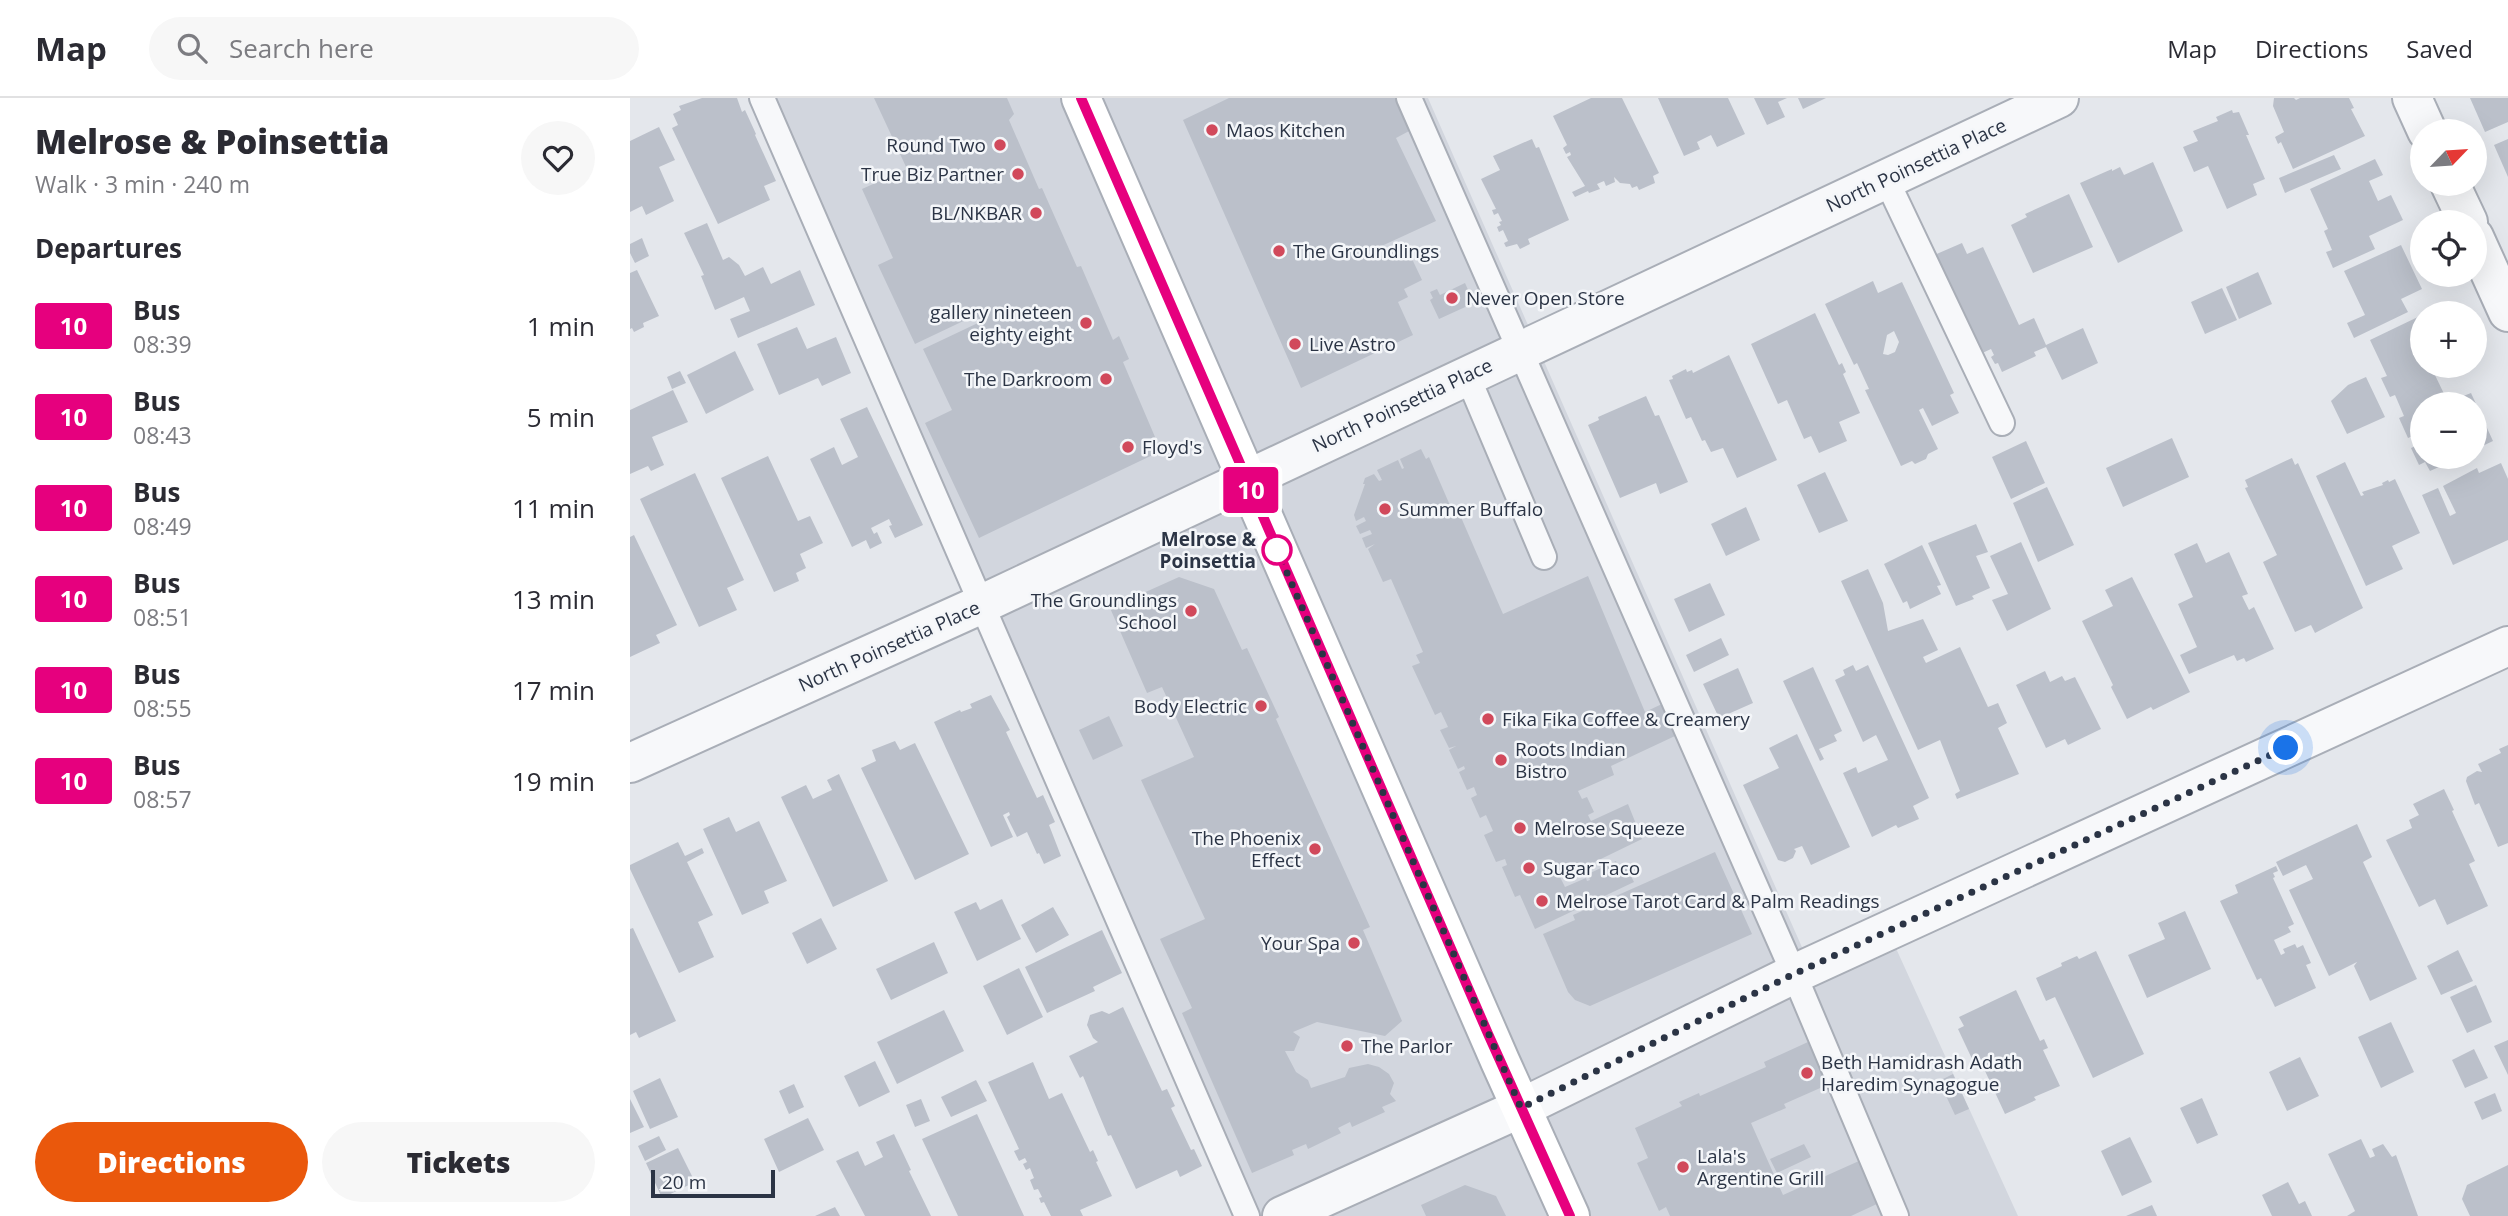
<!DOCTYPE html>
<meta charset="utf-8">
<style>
:root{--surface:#fff;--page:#f7f7f7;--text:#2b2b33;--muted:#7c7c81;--line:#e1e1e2;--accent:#ea580c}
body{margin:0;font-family:"Open Sans",sans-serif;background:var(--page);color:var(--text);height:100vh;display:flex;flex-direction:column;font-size:26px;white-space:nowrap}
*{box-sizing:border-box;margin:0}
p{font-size:23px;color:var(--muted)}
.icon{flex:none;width:38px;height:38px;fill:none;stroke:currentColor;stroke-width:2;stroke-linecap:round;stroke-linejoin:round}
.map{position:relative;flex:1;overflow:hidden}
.side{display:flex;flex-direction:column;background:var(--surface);width:630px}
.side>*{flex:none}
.badge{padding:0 14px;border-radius:5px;font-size:24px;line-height:46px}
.needle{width:46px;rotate:65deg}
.controls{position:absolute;left:1780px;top:21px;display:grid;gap:14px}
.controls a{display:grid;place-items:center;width:77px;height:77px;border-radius:50%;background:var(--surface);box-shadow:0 7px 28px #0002;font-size:35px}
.scale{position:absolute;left:21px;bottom:18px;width:124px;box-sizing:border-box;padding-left:7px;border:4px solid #2b3445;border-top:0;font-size:19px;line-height:24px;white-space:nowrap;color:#2b3445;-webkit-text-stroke:5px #f4f6f9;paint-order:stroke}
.you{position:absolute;width:35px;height:35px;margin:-18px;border:5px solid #fff;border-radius:50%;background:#1a73e8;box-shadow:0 0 0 10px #1a73e833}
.map>.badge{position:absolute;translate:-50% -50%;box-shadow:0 0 0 4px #fff}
h2{padding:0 35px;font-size:26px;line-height:63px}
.round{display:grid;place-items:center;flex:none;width:74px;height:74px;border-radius:37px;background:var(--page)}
.headline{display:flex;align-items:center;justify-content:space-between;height:119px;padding:0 35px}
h1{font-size:33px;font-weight:800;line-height:52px}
.cta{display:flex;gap:14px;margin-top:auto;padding:14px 35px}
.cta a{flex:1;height:80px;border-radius:42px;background:var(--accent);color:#fff;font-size:28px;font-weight:800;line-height:80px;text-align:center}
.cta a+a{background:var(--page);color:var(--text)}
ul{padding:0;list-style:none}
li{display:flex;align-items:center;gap:21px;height:91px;padding:0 35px}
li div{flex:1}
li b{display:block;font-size:26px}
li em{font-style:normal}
li .badge{min-width:77px;font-weight:700;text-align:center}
header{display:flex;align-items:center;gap:42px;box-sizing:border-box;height:98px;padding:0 35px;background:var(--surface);border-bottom:2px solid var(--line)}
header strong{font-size:33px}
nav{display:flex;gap:38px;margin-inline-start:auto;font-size:24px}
.search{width:490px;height:63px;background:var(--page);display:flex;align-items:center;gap:18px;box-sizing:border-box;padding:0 24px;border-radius:38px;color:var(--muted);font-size:26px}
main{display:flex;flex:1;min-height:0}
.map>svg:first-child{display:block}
</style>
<header>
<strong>Map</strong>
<div class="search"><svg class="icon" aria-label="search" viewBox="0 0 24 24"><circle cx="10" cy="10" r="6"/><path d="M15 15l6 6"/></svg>Search here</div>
<nav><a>Map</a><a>Directions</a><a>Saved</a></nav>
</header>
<main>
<section class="side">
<div class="headline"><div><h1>Melrose &amp; Poinsettia</h1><p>Walk · 3 min · 240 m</p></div><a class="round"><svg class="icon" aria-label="heart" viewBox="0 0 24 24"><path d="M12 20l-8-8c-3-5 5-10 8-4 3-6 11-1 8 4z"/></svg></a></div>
<h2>Departures</h2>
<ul>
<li><span class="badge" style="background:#e6007e;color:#fff">10</span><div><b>Bus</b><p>08:39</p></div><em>1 min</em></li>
<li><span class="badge" style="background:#e6007e;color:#fff">10</span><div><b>Bus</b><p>08:43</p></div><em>5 min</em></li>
<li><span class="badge" style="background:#e6007e;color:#fff">10</span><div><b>Bus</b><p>08:49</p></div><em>11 min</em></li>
<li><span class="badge" style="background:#e6007e;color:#fff">10</span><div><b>Bus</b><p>08:51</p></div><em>13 min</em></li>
<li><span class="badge" style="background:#e6007e;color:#fff">10</span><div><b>Bus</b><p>08:55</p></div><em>17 min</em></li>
<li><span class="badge" style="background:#e6007e;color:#fff">10</span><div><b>Bus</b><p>08:57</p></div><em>19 min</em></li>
</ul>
<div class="cta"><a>Directions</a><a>Tickets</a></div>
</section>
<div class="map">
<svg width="1878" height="1118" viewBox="0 0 1878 1118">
<rect width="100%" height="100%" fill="#e4e7ec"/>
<path fill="#d2d6de" d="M132,0h666l384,872 77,-37 129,283h-768z"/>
<path fill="#bbc0ca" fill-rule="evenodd" d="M72,0h35l5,14 3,-2 11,24 -1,1 21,46 -12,5 6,14 -52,24 -46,-96 6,-3 -5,-11 8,-4 -2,-4z
M244,0h133l7,16 -5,6 30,69 3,-1 35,79 4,-1 32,74 6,-4 10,23 -6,3 38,89 -182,87 -54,-115 27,-13 -29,-61 57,-27 -4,-7 -61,29 -37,-79 15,-7 -31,-69 45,-20z
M599,0h168l14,32 -15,8 40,83 -61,28 3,8 27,-13 17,36 -18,9 4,8 -10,5 15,33 -112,53 -118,-268z
M961,0h31l37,75 -6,3 2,7 -16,7 -2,-4 -5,2 -2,-4 -10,-1 -6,-6 1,5 -9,4 -2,-5 -7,3 3,5 -11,4 -1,-2 -13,6 -3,-5 13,-6 -18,-29 4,-2 -1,-3 -4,2 -3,-6 4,-3 -14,-29z
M1028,0h70l17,36 -28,13 -6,-12 -14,7 3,7 -16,7z
M1124,0h33l-9,4 7,15 -18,8z
M1168,0h28l-23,11z
M1644,0h20l2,2 4,-2h49l5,10 -3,1 14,27 -72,33 -12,-27 -3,2 -3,-7 9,-5 -11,-26z
M1840,0h38v24l-23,10z
M1602,12l1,3 6,-1 10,23h-3l19,44 -12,5 4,11 -30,14 -19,-43 -14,6 -11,-25 15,-6 -5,-10 25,-10 -2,-4z
M29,29l16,33 -16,7 15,34 -28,14 -4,-9 -12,6v-71z
M902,41l4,9 3,-1 30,73 -41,19 2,5 -10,5 -3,-5 -11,3 -2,-4 4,-2 -5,-11 -4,2 -2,-5 4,-2 -2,-3 3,-1 -4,-8 -4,2 -2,-5 4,-1 -15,-30 19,-9 -7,-14z
M1878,41v38l-14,-32z
M1704,57l7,14 -56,24 -6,-15z
M1745,61l8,16 -14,6 9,20 13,-6 12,25 -34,16 6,13 -42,19 -7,-16 6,-2 -8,-19 4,-2 -18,-40z
M1523,64l30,69 -65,32 -38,-80 32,-14v2l8,-4 4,8z
M1439,96l24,53 -60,26 -22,-48 16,-8 -2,-3z
M77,125l16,37 6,-3 10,8 6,11 18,-9 8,17 29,-14 15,35 -77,33 -8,-19 20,-8 -6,-14 -29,13 -14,-34 3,-1 -20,-42z
M12,140l7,18 -14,7 -5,-10v-9z
M1332,145l5,11 16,-7 36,78 15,-7 12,27 37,-17 15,35 -36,17 -16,-33 -12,5 2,4 -34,16 -4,-9 -3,1 -4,-7 3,-2 -3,-6 -13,6 -46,-99z
M1771,147l21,44 -21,10 7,13 -54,26 -7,-15 18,-8 -21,-44z
M7,172l22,46 -16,7 1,4 -10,5 -2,-4 -2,1v-56z
M1628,174l14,32 -33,15 -13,-32z
M1243,183l5,12 24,-11 52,111 -4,2 9,18 -27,13 -9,-18 -4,2 19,39 -10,5 -2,5 -11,5 -3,-3 -11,5 -36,-76 4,-1 -12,-26 -3,2 -29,-61zM1264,233l5,11 -4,10 -7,3 -5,-1 4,-19z
M835,185l9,20 -35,16 -9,-19 3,-2 -3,-6 7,-3 3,6z
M1592,190l15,32 -32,14 -14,-32z
M1185,215l24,52 3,-2 4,9 -3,2 17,39 -21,9 8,19 -28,12 -8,-17 -7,3 -17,-39 -9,4 -27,-60z
M1792,217v51h22l-11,5 15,31 23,-9 22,48 -19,9v-46h-52v53h39l-31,14 -5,-9 -6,3 -8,-17 7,-3 -5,-9 -5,2 -9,-20 5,-2 -9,-21 -5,2 -9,-19 6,-2 -17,-36z
M167,229l10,22 29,-12 15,36 -29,13 -4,-8 -39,17 -22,-51z
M105,253l19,39 -48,24 -19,-39z
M1099,257l48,105 -40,18 -14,-30 -12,4 -6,-12 -3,1 -11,-24 -5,2 -17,-39 4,-1 -1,-3 14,-7 1,3 5,-2 1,3z
M50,273l6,12 -14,6 -5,-12z
M1736,279l19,40 -38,17 -16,-33 17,-16z
M43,292l15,32 -36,15 12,28 -13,6 -3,-5 -18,8v-64z
M1016,298l9,20 4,-1 29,67 -28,12 -4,-11 -36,15 -32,-73 11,-5 -1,-3z
M237,309l56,118 -28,13 -6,-12 3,-1 -3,-6 -18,9 3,6 3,-2 5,11 -12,6 -4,-9 -14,7 -42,-88 24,-12 8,18 16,-8 -18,-38z
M1542,340l17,39 -66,30 -17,-39z
M1396,343l19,42 -34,16 -19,-42z
M791,351l5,10 3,-2 23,53 5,-2 46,106 85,-38 57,136 17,-8 13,32 -64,30 3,9 -36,16 4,8 5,-2 7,15 -6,3 3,6 37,-17 14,35 -72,35 -3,-7 -10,4 8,16 21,-9 1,3 3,-1 -2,-6 28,-13 2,5 6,-3 10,19 -99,47 -15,-34 -5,2 -13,-30 5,-2 -2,-6 -9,3 -12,-27 9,-4 -7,-16 -6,3 -9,-20 6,-3 -2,-5 -1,-3 -7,3 -8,-18 6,-3 -1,-3 -6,3 -9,-19 7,-4 -7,2 -9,-18 8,-3 -7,-15 -6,3 -23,-49 8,-3 -4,-8 7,-3 -32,-73 -8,3 -15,-33 7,-5 -9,4 -4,-10 10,-4 -2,-4 -10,4 -4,-8 10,-5 -2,-4 -8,4 -2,-6 11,-31h-2l2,-6 9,-4 5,7 3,-1 -5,-10 21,-10 4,9 2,-1 -4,-9z
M138,358l30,65 12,-5 13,27 -23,11 6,14 -10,5 3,8 -25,11 -53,-114z
M1662,360l3,7 3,-2 65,145 -48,25 -4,-8 -16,7 -32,-70 14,-7 -32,-67 3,-1 -3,-7z
M1715,364l16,34 3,-1 -2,-3 21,-7 -1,-2 6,-3 1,2 6,-3 25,54 -28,13 11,23 -37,17 -50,-110z
M1871,365l7,16v61l-55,25 -31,-70 16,-7 12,28 6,-3 -13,-27 34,-18 2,5z
M1195,374l23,49 -29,12 -22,-48z
M65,375l49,107 -17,8 10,22 -38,17 -59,-128z
M1417,389l27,58 -36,17 -25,-59z
M1116,409l14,33 -34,16 -15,-32z
M1346,426l12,28 -12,4 14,32 -18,8 2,3 -18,7 -28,-63z
M4,437l43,90 -21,10 4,8 -30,14v-120z
M1391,444l30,67 -44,22 -15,-31 16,-6 -18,-38z
M1567,445l9,20 23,-11 19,42 -6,2 7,14 5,-3 20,42 -28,13 -2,-4 -7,3 -3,-6 -45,19 -9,-19 17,-8 -19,-43 15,-7 -19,-43z
M1292,447l19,40 -4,1 4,8 -31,15 -3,-8 -4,2 -19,-39z
M1238,471l15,34 5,28 35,-12 15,31 -15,7 3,6 34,-16 28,60 10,-4 9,20 -9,5 21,46 -62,25 -2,-5 5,-3 -20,-51 -22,10 -77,-169z
M549,479l35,12 28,61 5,-2 32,69 -3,2 94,208 -7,3 39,91 -17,15 -68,-14 -24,10 7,5 -6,14h-9l11,21 12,8 3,8 34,-11 4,-9 19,-4 11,3 10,7 5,9 -4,11 6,7 -14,6 3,5 -33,15 -2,-5 -12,6 3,5 -33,16 -2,-5 -14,6 2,5 -42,18 -70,-160 10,-5 -32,-69 45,-20 -64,-139 53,-23 -32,-70 -15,6 -37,-85z
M1502,479l58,115 -37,18 -2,-3 -24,12 -16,-32 2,-2 -31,-64 31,-15 -8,-16z
M1080,485l15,32 -36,17 -15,-33z
M1091,540l8,17 -35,17 -8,-17z
M1223,567l3,6 12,-6 61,133 -16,8 6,13 -21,9 -2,-3 -24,12 -29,-64 13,-6 2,6 30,-13 -12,-25 -13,7 -28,-62 10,-5 -2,-5z
M1183,569l29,64 -8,4 3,6 -18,8 5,10 -4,2 -37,-80z
M1108,570l15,35 -34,15 -16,-34z
M1415,573l5,11 12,-6 3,5 10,-4 26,52 -33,16 -3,-6 -19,9 -30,-63z
M361,597l19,35 -4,2 31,66 6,-3 12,27 -6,3 12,31 -17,8 -5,-11 -2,1 -10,-22 -10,5 -10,-20 3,-2 -1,-3 -6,3 10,22 -22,10 -57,-125 26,-12 1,2 11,-4 -2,-4z
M479,618l14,30 -30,14 -14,-30z
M1167,636l53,113 -39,18 -9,-19 -8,3 2,2 -3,7 -8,4 -7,-2 -35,-75 36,-17 -10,-20z
M265,643l5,9 15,-7 54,111 -54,26 -54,-112 15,-7 -4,-11z
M1878,647v98l-10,4 -19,-44 -4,2 -9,-24 1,-4 10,-6 5,1 -4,-8 23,-11 -2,-4z
M209,676l49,107 -55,26 -52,-110 25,-12 7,14 19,-9 -5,-10z
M1814,691l10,21 -2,1 23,50 -6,3 19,42 -41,19 -12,-26 -16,8 -33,-67 26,-12 -3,-8 10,-5 -6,-11z
M99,719l7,15 23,-11 28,60 -23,10 5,12 -27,12 -39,-86z
M1727,726l15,33 -9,5 54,117 -47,22 -16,-35 3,-4 -28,14 -40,-86 24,-11 -7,-14 -23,11 -7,-14z
M48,744l7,14 17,-8 2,5 -17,9 26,53 -15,7 16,35 -35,16 -49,-104v-4z
M1085,754l37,82 -162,72 -15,-6 -7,-8 -25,-58 32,-14 -2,-5z
M1646,768l2,5 -5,2 2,4 -2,1 21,46 -6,3 3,5 -17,8 7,15 4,-2 -2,-4 12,-5 2,4 6,-3 8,18 -5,2 10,23 -41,19 -14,-29 -4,2 -37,-79 18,-8 -3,-8z
M372,801l19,40 -44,22 -23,-49 22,-10 4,8z
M423,809l16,28 -33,18 -15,-28z
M1555,813l26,58 -64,29 -19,-43 37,-16 -7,-16z
M191,820l16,31 -30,15 -15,-31z
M3,830l43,93 -37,17 -3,-6 -6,3v-106z
M472,832l20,43 -29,14 2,4 -48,22 -22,-46z
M304,844l14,31 -57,27 -15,-31z
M1828,852l15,31 -32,14 -14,-29z
M1466,853l48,103 -51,24 -38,-81 -9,4 -10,-23 26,-12 -1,-3 16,-7 2,3z
M389,870l24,49 -36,18 -24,-49z
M1846,887l16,37 -25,11 -17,-36z
M1386,892l24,51 4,-2 4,9 -5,2 17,36 -26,11 2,3 -31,14 -26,-56 -6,3 -15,-32 6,-3 -5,-9z
M493,909l39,84 5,-2 8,17 -4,2 20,42 3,-1 8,17 -22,11 -3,-7 -41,19 -25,-54 -3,1 -25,-60 -3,2 -11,-22 29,-14 -5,-4 -6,-13 3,-10 12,-4 7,3z
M314,912l20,41 -67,33 -20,-42z
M1761,924l23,50 -33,16 -23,-51z
M1878,942v35l-14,-29z
M1178,944l19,43 -43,19 2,4 -35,15 32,72 76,-34 20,42 -28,13h-181l-4,-9 -7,4 -22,-48 11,-5 -13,-30 47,-22 -3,-4 20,-9 1,3 66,-29 -2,-5z
M1844,951l14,29 -23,10 -13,-28z
M1670,959l19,39 -32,15 -18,-39z
M245,963l15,31 -31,15 -15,-31z
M403,964l16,37 13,-6 28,59 3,-2 5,11 -2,1 16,34 -32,14 3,6h-32l-7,-14 -3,1 -2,-5 3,-1 -4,-8 -4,1 -4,-10 4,-2 -4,-10 -4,2 -3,-6 4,-2 -2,-4 -6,3 -5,-10 5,-2 -31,-67z
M1323,976l16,35 -14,6 -16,-34z
M30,980l18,39 -28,12 -17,-38z
M346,982l11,21 -36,16 -10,-20z
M164,986l10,23 -15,7 -10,-23z
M1865,995l7,18 -20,9 -8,-18z
M1572,1000l16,37 -21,9 -17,-36z
M0,1001l14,28 -14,6z
M291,1001l9,22 -15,6 -9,-22z
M347,1016l47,102h-66l-36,-77z
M178,1020l16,32 -45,22 -15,-33z
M264,1036l17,36 -2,1 22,45h-66l-29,-55 22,-10 7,15 18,-9 -7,-15z
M29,1038l7,14 -21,11 -7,-15z
M1500,1039l22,45 -30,14 -21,-45z
M1731,1041l9,19 5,-2 -3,-7 11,-5 9,13 4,-2 22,61h-71l8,-5 -27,-57z
M1174,1046l7,13 -34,16 -7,-14z
M48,1050l17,34 -33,16 -16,-35z
M1878,1067v51h-38l-8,-17 5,-14z
M1658,1084l11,22 6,-3 7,15h-40l-10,-21z
M835,1087l31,11 10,20h-80l-5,-11z
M1522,1107l5,11h-31z
M205,1109l5,9h-25z"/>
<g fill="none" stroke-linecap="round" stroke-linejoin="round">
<g stroke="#a9aeb7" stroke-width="28">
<path id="lane" d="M132,0l485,1118
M779,0l385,876 102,242
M1256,81l116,244
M837,277l77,182"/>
</g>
<g stroke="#a9aeb7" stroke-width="42">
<path id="street" d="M1782,0l15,33
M1820,86l18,38
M1844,139l34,75
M0,665l352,-159 1077,-506
M652,1118l239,-108 273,-134 714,-328"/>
</g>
<g stroke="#a9aeb7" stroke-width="42">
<path id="secondary" d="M451,0l419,963 70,155"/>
</g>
<use href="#lane" stroke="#f7f8fa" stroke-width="24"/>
<use href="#street" stroke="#f7f8fa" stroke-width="38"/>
<use href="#secondary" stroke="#fff" stroke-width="38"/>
</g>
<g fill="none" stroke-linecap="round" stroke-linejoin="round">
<g stroke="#fff" stroke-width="16">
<path id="line" d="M451,0l408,938 81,180"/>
</g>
<use href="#line" stroke="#e6007e" stroke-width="10"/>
<path stroke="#2b3445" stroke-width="7" stroke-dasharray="0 12.6" d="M647,452l244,558 273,-134 492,-226"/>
</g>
<g fill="#d1495b" stroke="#f4f6f9" stroke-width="2.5">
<circle cx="582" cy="32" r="7"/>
<circle cx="370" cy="47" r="7"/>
<circle cx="388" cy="76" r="7"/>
<circle cx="406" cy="115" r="7"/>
<circle cx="649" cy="153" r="7"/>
<circle cx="822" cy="200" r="7"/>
<circle cx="456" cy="225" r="7"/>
<circle cx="665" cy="246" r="7"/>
<circle cx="476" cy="281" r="7"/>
<circle cx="498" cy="349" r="7"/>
<circle cx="755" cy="411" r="7"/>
<circle cx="561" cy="513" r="7"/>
<circle cx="631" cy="608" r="7"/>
<circle cx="858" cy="621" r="7"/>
<circle cx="871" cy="662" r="7"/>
<circle cx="890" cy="730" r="7"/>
<circle cx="685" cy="751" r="7"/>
<circle cx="899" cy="770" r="7"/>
<circle cx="912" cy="803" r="7"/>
<circle cx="724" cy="845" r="7"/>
<circle cx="717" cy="948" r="7"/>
<circle cx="1177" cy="975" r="7"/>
<circle cx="1053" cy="1069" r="7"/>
</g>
<circle fill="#fff" stroke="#e6007e" stroke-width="3.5" cx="647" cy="452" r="14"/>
<g text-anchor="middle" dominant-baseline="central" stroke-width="5" stroke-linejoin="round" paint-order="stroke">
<g font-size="19" fill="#2b3445" stroke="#f4f6f9" text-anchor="start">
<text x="596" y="32">Maos Kitchen</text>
<text x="356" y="47" text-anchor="end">Round Two</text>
<text x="374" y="76" text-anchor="end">True Biz Partner</text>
<text x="392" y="115" text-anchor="end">BL/NKBAR</text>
<text x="663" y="153">The Groundlings</text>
<text x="836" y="200">Never Open Store</text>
<text x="442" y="214" text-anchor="end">gallery nineteen<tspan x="442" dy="22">eighty eight</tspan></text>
<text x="679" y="246">Live Astro</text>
<text x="462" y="281" text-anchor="end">The Darkroom</text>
<text x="512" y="349">Floyd's</text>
<text x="769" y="411">Summer Buffalo</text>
<text x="547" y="502" text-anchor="end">The Groundlings<tspan x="547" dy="22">School</tspan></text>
<text x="617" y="608" text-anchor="end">Body Electric</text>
<text x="872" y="621">Fika Fika Coffee &amp; Creamery</text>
<text x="885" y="651">Roots Indian<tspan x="885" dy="22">Bistro</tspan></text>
<text x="904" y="730">Melrose Squeeze</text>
<text x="671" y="740" text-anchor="end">The Phoenix<tspan x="671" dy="22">Effect</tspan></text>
<text x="913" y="770">Sugar Taco</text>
<text x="926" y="803">Melrose Tarot Card &amp; Palm Readings</text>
<text x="710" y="845" text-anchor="end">Your Spa</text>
<text x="731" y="948">The Parlor</text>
<text x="1191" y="964">Beth Hamidrash Adath<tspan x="1191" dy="22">Haredim Synagogue</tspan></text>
<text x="1067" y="1058">Lala's<tspan x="1067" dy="22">Argentine Grill</tspan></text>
</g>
<g font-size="19" fill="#2b3445" stroke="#f4f6f9">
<text transform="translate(1286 67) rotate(-25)">North Poinsettia Place</text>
<text transform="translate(772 307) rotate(-25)">North Poinsettia Place</text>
<text transform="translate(259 548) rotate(-24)">North Poinsettia Place</text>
</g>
<g font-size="19" font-weight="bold" fill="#2b3445" stroke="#f4f6f9" text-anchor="end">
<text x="626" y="441">Melrose &amp;<tspan x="626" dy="22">Poinsettia</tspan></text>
</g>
</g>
</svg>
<div class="controls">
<a><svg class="needle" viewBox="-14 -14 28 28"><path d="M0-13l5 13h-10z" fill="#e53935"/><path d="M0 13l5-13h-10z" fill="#7c7c81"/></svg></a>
<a><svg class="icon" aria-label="locate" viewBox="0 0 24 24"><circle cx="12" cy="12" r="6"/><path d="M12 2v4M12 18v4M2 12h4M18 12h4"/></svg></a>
<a>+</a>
<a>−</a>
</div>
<div class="scale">20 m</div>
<div class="you" style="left:1656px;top:650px"></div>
<b class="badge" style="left:621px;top:392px;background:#e6007e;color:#fff">10</b>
</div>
</main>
